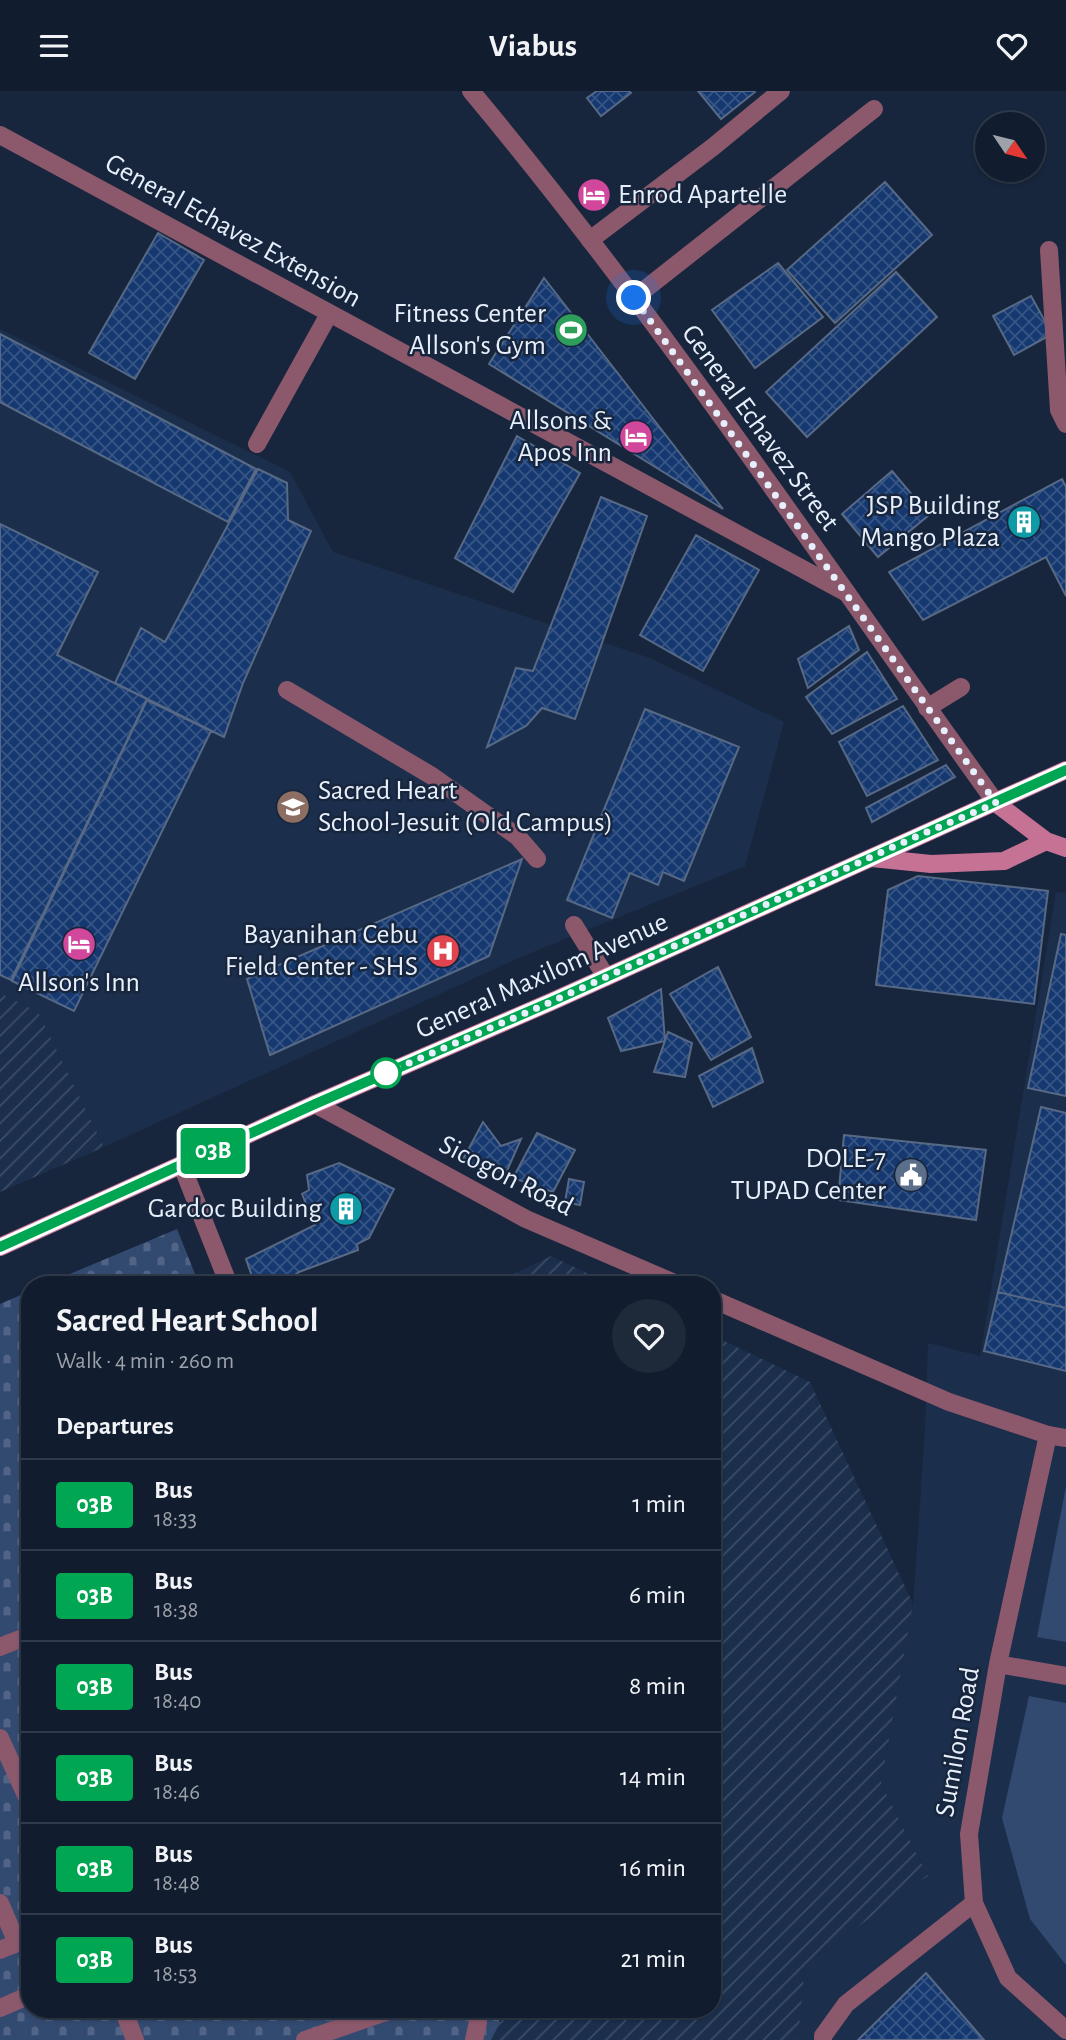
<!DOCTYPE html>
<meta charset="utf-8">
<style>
:root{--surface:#111c2e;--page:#1e293a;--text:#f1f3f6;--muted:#9ca1aa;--line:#303a4a}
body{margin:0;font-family:"Alegreya Sans",sans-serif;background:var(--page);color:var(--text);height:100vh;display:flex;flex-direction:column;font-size:26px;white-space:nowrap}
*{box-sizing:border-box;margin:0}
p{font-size:23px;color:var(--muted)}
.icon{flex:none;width:38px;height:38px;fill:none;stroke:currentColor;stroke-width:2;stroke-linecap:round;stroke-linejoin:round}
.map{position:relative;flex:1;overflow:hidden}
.side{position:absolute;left:21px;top:1185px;width:700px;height:742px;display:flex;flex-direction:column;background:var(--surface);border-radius:28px;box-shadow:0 2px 5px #0004,0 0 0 2px var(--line)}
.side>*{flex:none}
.badge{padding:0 14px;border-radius:5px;font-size:24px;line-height:46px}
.needle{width:46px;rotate:125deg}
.buttons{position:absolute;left:975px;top:21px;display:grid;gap:14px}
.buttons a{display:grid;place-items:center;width:70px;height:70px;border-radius:50%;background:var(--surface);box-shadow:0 2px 5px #0004,0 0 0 2px var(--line);font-size:35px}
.you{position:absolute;width:35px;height:35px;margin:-18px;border:5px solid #fff;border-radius:50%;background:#1a73e8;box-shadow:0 0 0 10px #1a73e833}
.map>.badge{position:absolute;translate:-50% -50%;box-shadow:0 0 0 4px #fff}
h2{padding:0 35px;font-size:26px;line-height:63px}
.round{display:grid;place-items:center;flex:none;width:74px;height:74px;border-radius:37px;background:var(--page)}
.head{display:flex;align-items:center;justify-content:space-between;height:119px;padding:0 35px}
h1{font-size:33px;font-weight:700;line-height:52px}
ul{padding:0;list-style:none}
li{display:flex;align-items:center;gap:21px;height:91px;padding:0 35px;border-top:2px solid var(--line)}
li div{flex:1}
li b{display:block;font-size:26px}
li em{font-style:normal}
li .badge{min-width:77px;font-weight:700;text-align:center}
header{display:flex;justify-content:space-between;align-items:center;height:91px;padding:0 35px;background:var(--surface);font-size:32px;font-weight:700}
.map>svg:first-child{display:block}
</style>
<header><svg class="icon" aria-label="menu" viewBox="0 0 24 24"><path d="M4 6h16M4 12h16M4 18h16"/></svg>Viabus<svg class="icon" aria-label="heart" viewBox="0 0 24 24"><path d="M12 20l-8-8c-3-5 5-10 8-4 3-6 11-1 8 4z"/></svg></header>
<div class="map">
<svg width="1066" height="1949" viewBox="0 0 1066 1949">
<defs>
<pattern id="industrial-furrows" width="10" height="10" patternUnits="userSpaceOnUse" patternTransform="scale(1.75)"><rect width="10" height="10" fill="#1b2e4b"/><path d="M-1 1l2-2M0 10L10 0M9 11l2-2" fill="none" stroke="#3c4d66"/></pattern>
<pattern id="cemetery-stones" width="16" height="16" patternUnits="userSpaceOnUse" patternTransform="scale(1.75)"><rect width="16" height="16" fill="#334a70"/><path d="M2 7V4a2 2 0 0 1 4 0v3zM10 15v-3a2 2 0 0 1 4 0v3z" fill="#516485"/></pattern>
<pattern id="building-cross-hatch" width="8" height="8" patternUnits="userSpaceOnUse" patternTransform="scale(1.75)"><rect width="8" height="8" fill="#153870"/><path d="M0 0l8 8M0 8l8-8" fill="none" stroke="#375585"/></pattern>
</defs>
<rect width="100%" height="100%" fill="#17263d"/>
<path fill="#1b2e4b" d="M0,238l290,143 43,80 317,106 134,64 -39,144 -224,91 -417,190 -66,-134 -38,-20z
M1056,801l10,1v1147h-268l7,-75 123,-89 -47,-92 32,-180 12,-174 3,-87 52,13z"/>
<path fill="url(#industrial-furrows)" d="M0,902l38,19 66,135 -104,45z
M551,1165l59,28h-116z
M712,1244l98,47 103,222 -32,180 47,92 -123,89 -7,75h-307l9,-17 -6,-14h218z"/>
<path fill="#334a70" d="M1066,1395v156l-29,-5z
M1029,1605l37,7v262l-36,-46 -28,-101z"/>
<path fill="url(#cemetery-stones)" d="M177,1138l22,55h-153z
M30,1200v718h465l5,14 -9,17h-491v-736z"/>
<path fill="url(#building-cross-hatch)" stroke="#576985" stroke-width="2" d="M597,0h32l2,2 -30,23 -14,-18z
M698,0h56l1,1 -34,27z
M885,91l47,53 -97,88 -48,-53z
M158,142l46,27 -69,119 -46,-26z
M778,172l45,54 -68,51 -43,-58z
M896,181l41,45 -130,120 -41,-45z
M544,187l179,231 -234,-145z
M1031,205l21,38 -38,21 -21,-39z
M0,243l256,135 -28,53 -228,-120z
M517,345l63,37 -67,119 -58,-34z
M258,378l29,14 1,37 23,11 -68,152 -19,54 -109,-54 26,-55 24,14z
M892,380l37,44 -51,42 -36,-43z
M1062,388l4,8v109l-20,-39 -123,63 -34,-48z
M601,406l46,19 -72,203 -33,-11 -16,18 -39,21 29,-79 17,3z
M0,433l98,48 -41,83 90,44 -136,281 -11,-5z
M696,444l63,35 -56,101 -63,-36z
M849,535l10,24 -51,38 -10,-29z
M867,561l30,47 -65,35 -26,-37z
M147,609l64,31 -137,280 -62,-30z
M903,615l35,54 -71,36 -28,-54z
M645,618l94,38 -55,134 -21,-9 -5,13 -28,-12 -18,45 -45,-18z
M946,674l9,12 -83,45 -6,-14z
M522,768l-33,97 -219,99 -23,-76z
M918,785l130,15 -14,113 -158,-19 12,-95z
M1061,843l5,1v161l-38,-8z
M718,876l33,70 -40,23 -41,-66z
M661,898l4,52 -44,10 -13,-33z
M668,941l24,11 -7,34 -31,-5z
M752,957l11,34 -50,25 -14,-31z
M1041,1016l25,6v195l-68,-16z
M483,1031l18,24 20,-7 -15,34 -44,-12z
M537,1042l38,17 -22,42 -40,-14z
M844,1044l142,15 -10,70 -138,-20z
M339,1072l55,26 -25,49 -12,6 1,6 -59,22 -8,6 3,7h-39l-9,-26 69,-34 -13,-31 7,-4 -2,-15z
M569,1088l15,3 -4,23 -15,-3z
M998,1201l68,16v63l-82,-20z
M926,1882l58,67h-126z"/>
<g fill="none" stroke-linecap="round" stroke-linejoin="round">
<path stroke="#8c586c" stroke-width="18" d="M590,149l123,-93 68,-56
M634,207l240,-189
M257,353l72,-130
M287,599l145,86 86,61 19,22
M927,617l34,-21
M574,834l32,52
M182,1075l47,119
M0,1556l30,-12
M0,1647l30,66
M0,1812l17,40
M0,1859l30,-12
M0,1917l30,-13
M123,1918l12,31
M305,1949l89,-31
M474,1949l4,-18 -3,-13"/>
<path stroke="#8c586c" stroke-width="18" d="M0,44l847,458
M1049,159l10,160 7,14
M315,1013l211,115 153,66
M712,1208l237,103 99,33 18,3
M1048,1344l-50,229 -29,170 5,69 34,75 58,52
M998,1573l68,12
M823,1949v-4l23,-32 128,-101"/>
<path stroke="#8c586c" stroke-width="18" d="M471,0c189,226 353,473 525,712"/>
<path stroke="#c67294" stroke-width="18" d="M996,712l50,38 20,7
M872,767l59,6 73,-3 42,-20
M0,1156l315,-143 238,-103 513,-231"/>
</g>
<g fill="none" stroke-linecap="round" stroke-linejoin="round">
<g stroke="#fff" stroke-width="16">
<path id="line" d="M0,1156l315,-143 238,-103 513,-231"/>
</g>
<use href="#line" stroke="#00a651" stroke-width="10"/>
<path stroke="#e7effc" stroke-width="7" stroke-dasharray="0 12.6" d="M386,982l167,-72 360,-163 83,-35 -362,-505"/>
</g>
<defs>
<g id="hotel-disc" transform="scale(1.75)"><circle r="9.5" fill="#d1479c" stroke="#17263d"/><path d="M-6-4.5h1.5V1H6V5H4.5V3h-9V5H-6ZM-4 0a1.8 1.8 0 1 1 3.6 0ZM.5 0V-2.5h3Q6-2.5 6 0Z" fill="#fff"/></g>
<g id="stadium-disc" transform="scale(1.75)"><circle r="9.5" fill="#2e9e5b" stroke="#17263d"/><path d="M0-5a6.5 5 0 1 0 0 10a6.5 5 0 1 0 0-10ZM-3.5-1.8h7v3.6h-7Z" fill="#fff"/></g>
<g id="building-disc" transform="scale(1.75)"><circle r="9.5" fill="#0f9aa8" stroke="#17263d"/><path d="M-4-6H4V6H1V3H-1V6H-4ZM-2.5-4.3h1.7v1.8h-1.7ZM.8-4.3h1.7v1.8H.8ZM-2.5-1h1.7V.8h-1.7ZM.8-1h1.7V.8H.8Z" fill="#fff"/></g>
<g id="school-disc" transform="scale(1.75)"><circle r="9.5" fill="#8d6e63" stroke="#17263d"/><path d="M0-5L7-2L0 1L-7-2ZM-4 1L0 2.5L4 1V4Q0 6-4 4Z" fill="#fff"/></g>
<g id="hospital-disc" transform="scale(1.75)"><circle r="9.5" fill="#e0444e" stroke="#17263d"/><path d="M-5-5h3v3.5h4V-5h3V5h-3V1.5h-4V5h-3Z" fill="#fff"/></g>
<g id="civic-disc" transform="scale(1.75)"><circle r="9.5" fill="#5c6f8a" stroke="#17263d"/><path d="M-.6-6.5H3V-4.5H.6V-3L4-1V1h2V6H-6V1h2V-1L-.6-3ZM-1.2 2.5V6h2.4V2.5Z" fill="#fff"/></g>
</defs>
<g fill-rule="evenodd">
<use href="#hotel-disc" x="594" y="104"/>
<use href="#stadium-disc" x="571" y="239"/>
<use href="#hotel-disc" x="636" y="346"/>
<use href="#building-disc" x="1024" y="431"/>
<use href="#school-disc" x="293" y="716"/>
<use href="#hotel-disc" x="79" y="853"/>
<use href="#hospital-disc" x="443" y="860"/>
<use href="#civic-disc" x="911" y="1084"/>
<use href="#building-disc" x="346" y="1118"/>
</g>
<circle fill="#fff" stroke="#00a651" stroke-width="3.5" cx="386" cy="982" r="14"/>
<g text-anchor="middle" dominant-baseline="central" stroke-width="5" stroke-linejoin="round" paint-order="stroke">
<g font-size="28" fill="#e7effc" stroke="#17263d" text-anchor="end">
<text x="618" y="104" text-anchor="start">Enrod Apartelle</text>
<text x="546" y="223">Fitness Center<tspan x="546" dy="32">Allson's Gym</tspan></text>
<text x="612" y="330">Allsons &amp;<tspan x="612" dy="32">Apos Inn</tspan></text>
<text x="1000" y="415">JSP Building<tspan x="1000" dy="32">Mango Plaza</tspan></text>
<text x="318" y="700" text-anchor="start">Sacred Heart<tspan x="318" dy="32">School-Jesuit (Old Campus)</tspan></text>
<text x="418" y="844">Bayanihan Cebu<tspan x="418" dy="32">Field Center - SHS</tspan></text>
<text x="79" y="892" text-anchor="middle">Allson's Inn</text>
<text x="886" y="1068">DOLE-7<tspan x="886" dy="32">TUPAD Center</tspan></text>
<text x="322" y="1118">Gardoc Building</text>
</g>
<g font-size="28" fill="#e7effc" stroke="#17263d">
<text transform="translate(233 140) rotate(29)">General Echavez Extension</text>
<text transform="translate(760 337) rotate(54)">General Echavez Street</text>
<text transform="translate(542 885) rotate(-24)">General Maxilom Avenue</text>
<text transform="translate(506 1085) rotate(27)">Sicogon Road</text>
<text transform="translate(958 1651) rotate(-80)">Sumilon Road</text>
</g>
</g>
</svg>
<div class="buttons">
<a><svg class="needle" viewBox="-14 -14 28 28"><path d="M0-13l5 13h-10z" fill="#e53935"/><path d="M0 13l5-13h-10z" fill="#9ca1aa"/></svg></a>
</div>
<div class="you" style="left:634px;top:207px"></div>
<b class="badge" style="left:213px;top:1060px;background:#00a651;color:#fff">03B</b>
<section class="side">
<div class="head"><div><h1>Sacred Heart School</h1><p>Walk · 4 min · 260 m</p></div><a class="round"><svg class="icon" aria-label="heart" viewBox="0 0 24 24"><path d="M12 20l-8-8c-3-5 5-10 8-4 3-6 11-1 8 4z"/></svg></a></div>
<h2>Departures</h2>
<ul>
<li><span class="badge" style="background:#00a651;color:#fff">03B</span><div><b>Bus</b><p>18:33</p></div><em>1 min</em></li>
<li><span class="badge" style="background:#00a651;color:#fff">03B</span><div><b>Bus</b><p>18:38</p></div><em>6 min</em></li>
<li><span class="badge" style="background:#00a651;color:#fff">03B</span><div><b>Bus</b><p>18:40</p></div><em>8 min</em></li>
<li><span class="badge" style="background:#00a651;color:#fff">03B</span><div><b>Bus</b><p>18:46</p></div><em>14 min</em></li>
<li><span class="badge" style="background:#00a651;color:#fff">03B</span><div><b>Bus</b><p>18:48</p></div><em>16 min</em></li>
<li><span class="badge" style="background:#00a651;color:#fff">03B</span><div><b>Bus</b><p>18:53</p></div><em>21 min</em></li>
</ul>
</section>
</div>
